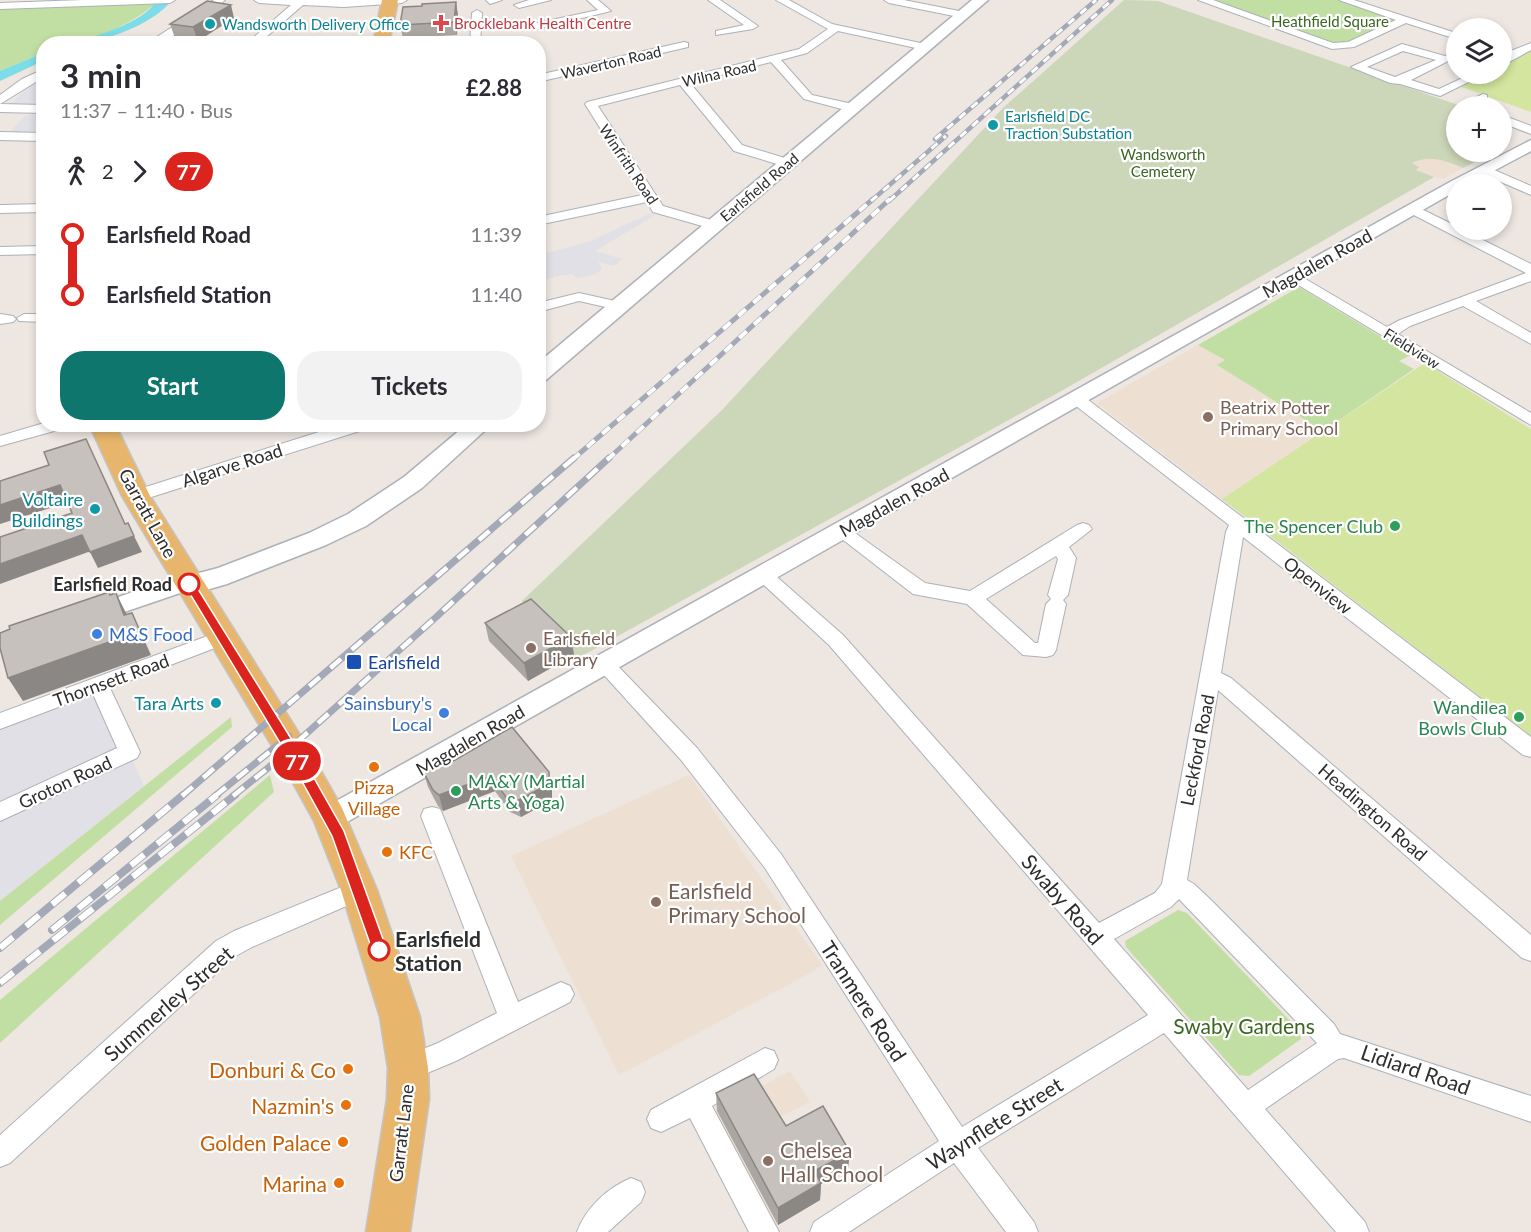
<!DOCTYPE html>
<meta charset="utf-8">
<style>
:root{--surface:#fff;--page:#f2f2f3;--text:#2b2b33;--muted:#7c7c81;--accent:#0f766e}
body{margin:0;font-family:Lato,sans-serif;background:var(--page);color:var(--text);height:100vh;display:flex;flex-direction:column;font-size:22px;white-space:nowrap}
*{box-sizing:border-box;margin:0}
p{font-size:20px;color:var(--muted)}
.icon{flex:none;width:33px;height:33px;fill:none;stroke:currentColor;stroke-width:2;stroke-linecap:round;stroke-linejoin:round}
.map{position:relative;flex:1;overflow:hidden}
.sheet{position:absolute;left:36px;top:36px;width:510px;height:396px;display:flex;flex-direction:column;background:var(--surface);border-radius:24px;box-shadow:0 3px 9px #0003}
.sheet>*{flex:none}
.badge{padding:0 12px;border-radius:20px;font-size:21px;line-height:39px}
.controls{position:absolute;left:1446px;top:18px;display:grid;gap:12px}
.controls a{display:grid;place-items:center;width:66px;height:66px;border-radius:50%;background:var(--surface);box-shadow:0 3px 9px #0003;font-size:30px}
.map>.badge{position:absolute;translate:-50% -50%;box-shadow:0 0 0 3px #fff}
.legs{display:flex;align-items:center;gap:9px;height:66px;padding:0 24px;font-size:20px}
.legs p{margin-inline-start:auto}
.overview{display:flex;align-items:center;justify-content:space-between;height:102px;padding:0 24px}
h1{font-size:33px;font-weight:700;line-height:45px}
.button{display:flex;gap:12px;margin-top:auto;padding:12px 24px}
.button a{flex:1;height:69px;border-radius:24px;background:var(--accent);color:#fff;font-size:24px;font-weight:700;line-height:69px;text-align:center}
.button a+a{background:var(--page);color:var(--text)}
ul{padding:0 24px;list-style:none}
li{display:flex;align-items:center;gap:21px;height:60px;font-size:22px}
li i{display:grid;place-items:center;width:9px;height:100%;margin:0 8px;background:currentColor}
li i::after{content:'';width:15px;height:15px;margin:-8px;border:4px solid;border-radius:50%;background:var(--surface)}
li p{margin-inline-start:auto}
li:first-child i{background:linear-gradient(#0000 50%,currentColor 0)}
li:last-child i{background:linear-gradient(currentColor 50%,#0000 0)}
.map>svg:first-child{display:block}
</style>
<div class="map">
<svg width="1531" height="1232" viewBox="0 0 1531 1232">
<rect width="100%" height="100%" fill="#ede6e1"/>
<path fill="#e1e0e7" d="M37,78h6v27h-33z
M43,113v22l-34,-2 16,-17z
M651,213l4,2 -60,36 27,8 -8,7 -16,-4 4,7 -6,5 -19,4 -5,-4 -9,1 -24,6v-26l49,-13z
M99,685l45,101 -144,115v-181z"/>
<path fill="#ede0d2" d="M1422,158l21,1 20,9 -20,11 -9,-2 -19,-7 -4,-6z
M1198,345l27,15 -8,5 106,66 -101,68 -125,-96z
M689,775l133,190 -10,7 -193,103 -108,-219z
M790,1071l20,31 -38,19 48,79 -44,26 -63,-113z"/>
<path fill="#c1dfa2" d="M1206,0h134l52,18 3,4 -49,20 -16,1z
M155,4c-21,18 -55,34 -83,39 -9,2 -20,0 -28,1l-1,9 -43,18v-62l68,-4z
M1299,287l112,68 -12,6 15,8 -91,62 -106,-66 8,-5 -27,-15z
M231,717l1,10 -232,198v-24z
M270,775l4,17 -274,251v-43z
M1178,910l9,3 112,117 2,9 -52,37 -10,-1 -113,-128 -1,-6z"/>
<path fill="#ccd6b9" d="M1124,0l34,1 303,105h-5v46h38l-31,16c-17,-7 -33,-14 -51,-5l7,4 -3,3 18,7 -371,213 -485,268 -56,-57 200,-191 281,-302z"/>
<path fill="#d3e59e" d="M1531,50v62l-72,-26 24,-12h19v-10z
M1425,363l106,66v307l-309,-237z"/>
<path fill="#7cdce7" d="M157,0h15c-19,25 -70,43 -101,44 25,-9 72,-20 86,-44z
M43,53v8l-43,20v-10z"/>
<g fill="none" stroke-linecap="round" stroke-linejoin="round">
<g stroke="#adb1b8" stroke-width="2">
<path id="minor" d="M83,0h92l-5,3 -170,6v-6z
M214,0h11l-16,14 -49,30h-14z
M254,0h153l-5,3 -58,4 -41,-2 -45,39h-12l45,-39 -32,-2z
M486,0h16l-12,4z
M529,0h22l-32,8 -5,-3z
M587,0h11l13,11 -78,19 -5,-3 5,-3 65,-14z
M708,0h12l38,26 -5,3 -37,6v-4l28,-6z
M776,0h13l43,24 93,20 5,3 -5,3 -87,-19 -31,22 -26,7 31,35 45,10v6l-4,1 -49,-13 -33,-37 -81,21 52,62 49,15 2,3 -6,4 -53,-16 -54,-66 -82,21 65,100 55,16 2,3 -7,4 -60,-17 -6,-10 -109,23v-8l104,-22 -57,-91 2,-2 212,-53 29,-20z
M884,0h20l60,12 5,3 -5,3 -75,-15z
M1198,0h15l120,43 15,-1 48,-22 -57,-20h15l102,33v6l-50,-16 -52,24 -22,2z
M477,10l5,3 -2,31h-10l2,-31z
M684,42l4,1v4l-150,35v-7z
M1531,43v7l-29,16v-7l5,-3 1,-4z
M1402,44l43,12 6,-2 5,3 -45,23 28,9 32,-15h14l-45,22 -40,-12 -10,-1 -39,-16zM1403,51l33,9 -41,17 -28,-10z
M44,69v8l-44,27 44,1v8l-44,-1v-17l22,-16z
M1483,94l4,1v4l-15,7h-14z
M1502,115l29,11v8l-29,-11z
M0,132l44,1v8l-44,-1z
M1485,166l46,20v9l-51,-22 -1,-3 1,-3z
M44,204v8l-44,1v-8h2z
M1413,205l43,21v4h7l68,34v17l-55,20 55,32v11l-68,-38 -53,20 -12,8 133,79v12l-246,-148 2,-3h10l90,53 13,-7 126,-47 -118,-61 -2,-3 2,-3z
M44,246v8l-44,1v-8z
M579,293l45,10 2,3 -7,4 -40,-9 -41,11v-9z
M0,314l13,2 3,3 -3,3 -13,2z
M24,314h20v8l-25,-1 -2,-3z
M1077,394l6,2 448,341v20l-8,-2 -280,-218 -22,136 10,5 300,257v26l-9,-3 -304,-268 -31,190 7,4 18,17 122,123 6,10 191,62v26l-187,-64 -6,1 -73,50 100,113 4,10h-33l-172,-199 -186,115 56,74 4,10h-32l-52,-69 -105,69h-39l4,-10 125,-81 -174,-273 -84,-108 -86,-95 3,-5 7,-2 7,2 85,88 84,106 181,273 186,-112 -319,-370 -76,-70 2,-5 7,-1 7,1 74,65 256,288 56,-30 7,-9 64,-352 3,-7 -158,-123 -2,-3 2,-3zM1179,899l138,144 -69,47 -134,-151 57,-32z
M44,423l23,1 -2,4 -65,18v-10z
M344,424h27l-2,4 -227,72h-12l-3,-4 3,-4z
M1083,523l6,2 3,4 -23,18 7,11 -8,37 -5,5 3,4 -10,46 -3,5 -7,2 -23,-2 -56,-51 -54,-10 -80,-62 3,-4h12l77,55 45,8 107,-66zM1056,556l2,3 -10,36 3,4 -5,5 -8,39h-3l-49,-44z
M221,631l7,2 3,5 -3,5 -118,45 30,64 -3,6 -137,63v-19l117,-54 -24,-54 -93,35v-16z
M432,807l8,2 3,7 75,186 43,-20 9,4 4,8 -4,8 -114,59 -48,20 -9,-4 -4,-9 4,-9 39,-16 59,-30 -76,-197 3,-7z
M359,880l8,3 4,7 -4,7 -115,50 -18,10 -224,206 -10,4v-32l216,-194 18,-10z
M765,1048l9,3 4,9 -4,9 -62,37 67,126h-30l-59,-114 -29,14 -10,-4 -4,-9 4,-9z
M631,1178l10,4 4,10 -4,10 -33,30h-31c9,-24 30,-44 54,-54z"/>
</g>
<g stroke="#adb1b8" stroke-width="3">
<path id="tertiary" d="M1531,140v11l-62,33h-13v7l-1116,635 -10,3 -10,-3 -4,-8 4,-8 1130,-628z
M189,576l8,2 4,6 -4,6 -17,3 -88,30 -8,-2 -4,-6 4,-6 86,-30z"/>
</g>
<g stroke="#adb1b8" stroke-width="3">
<path id="secondary" d="M972,0h16l-442,380 -8,1v-18z
M467,424h25l-70,64 -56,38 -40,19 -99,39 -28,8 -10,1 -9,-3 -4,-6 4,-6 38,-10 91,-35 39,-19 56,-37z"/>
</g>
<g stroke="#c4c4c4" stroke-width="3">
<path id="primary" d="M382,0h16l-9,44h-16z
M89,424h26l35,72 155,247 37,65 35,82 43,127 8,51 1,31 -19,133h-44l21,-133 1,-31 -8,-51 -39,-127 -27,-69 -33,-60 -159,-265z"/>
</g>
<use href="#minor" fill="#fff" fill-rule="evenodd"/>
<use href="#tertiary" fill="#fff" fill-rule="evenodd"/>
<use href="#secondary" fill="#fff" fill-rule="evenodd"/>
<use href="#primary" fill="#e7b66c" fill-rule="evenodd"/>
<g stroke="#a3a9b6" stroke-width="4.5">
<path id="rail-far3" d="M935,139l161,-139
M871,201l75,-65
M889,201l223,-201"/>
</g>
<g stroke="#a3a9b6" stroke-width="5">
<path id="rail-far2" d="M572,460l301,-261
M607,460l283,-261"/>
</g>
<g stroke="#a3a9b6" stroke-width="7">
<path id="rail-far1" d="M182,796l392,-338
M215,796l74,-60
M233,796l35,-28 166,-149 175,-161"/>
</g>
<g stroke="#a3a9b6" stroke-width="8">
<path id="rail" d="M52,930l165,-135
M0,948l183,-153
M0,983l235,-188"/>
</g>
<use href="#rail-far3" stroke="#fff" stroke-width="3" stroke-dasharray="8" stroke-linecap="butt"/>
<use href="#rail-far2" stroke="#fff" stroke-width="4" stroke-dasharray="10" stroke-linecap="butt"/>
<use href="#rail-far1" stroke="#fff" stroke-width="4.5" stroke-dasharray="14" stroke-linecap="butt"/>
<use href="#rail" stroke="#fff" stroke-width="6" stroke-dasharray="17" stroke-linecap="butt"/>
</g>
<path fill="#aaa6a2" d="M456,2l2,14 -1,19 -54,3 -3,-13 22,-19z
M234,18l-36,23 -23,-3 -5,-14z
M485,623l86,14 3,18 -46,26 -39,-40z
M455,760l97,27v13l-31,17 -11,-5 -15,-21 -52,20 -5,-5 -10,-19 -5,-16z
M716,1093l70,33 62,43 -27,15 -1,16 -42,25 -61,-114z"/>
<path fill="#8b8784" d="M456,2l2,14 -1,19 -3,-13z
M231,5l3,13 -36,23 -5,-14z
M60,485l9,17 -69,22v-19z
M82,535l9,16 -91,33v-20z
M134,536l8,16 -44,16 -8,-16z
M116,593l12,24 4,-4 19,42 -128,46 -15,-23 116,-63z
M571,637l3,18 -46,26 -4,-18z
M549,772l3,15v13l-31,17 -4,-16z
M491,776l4,15 -52,20 -4,-16z
M850,1152l-2,17 -27,15 -1,16 -42,25v-17l36,-37z"/>
<path fill="#c6c1bc" stroke="#8b8784" stroke-width="1.5" d="M207,1l24,4 -38,22 -23,-3z
M456,2l-2,20 -54,3 3,-18 19,-1v-2z
M86,439l39,85 3,-1 6,13 -44,16 -8,-17 -82,29v-27l72,-24 -12,-28 -60,20v-24l49,-16 -5,-13z
M109,592l1,3 6,-2 8,22 8,-2 8,18 -132,47 -8,-30v-15l10,-4 -1,-3z
M531,599l40,38 -47,26 -39,-40z
M512,727l37,45v12l-32,17 -11,-4 -15,-21 -52,19 -6,-5 -10,-19 12,-7 1,3 19,-7z
M754,1074l32,52 37,-20 27,46 -36,19 7,12 -43,25 -62,-115z"/>
<path fill="#dc241f" stroke="#fff" stroke-width="1.5" d="M189,580l4,1 104,167 47,83 43,119 -3,5 -5,2 -5,-2 -42,-119 -44,-80 -104,-172z"/>
<path fill="#e0444e" stroke="#fff" stroke-width="2" d="M438 14h6v6h6v6h-6v6h-6v-6h-6v-6h6z"/>
<g fill="#0f9aa8" stroke="#fff" stroke-width="2">
<circle cx="210" cy="24" r="6"/>
<circle cx="993" cy="125" r="6"/>
<circle cx="95" cy="509" r="6"/>
<circle cx="216" cy="703" r="6"/>
</g>
<g fill="#8d6e63" stroke="#fff" stroke-width="2">
<circle cx="1208" cy="417" r="6"/>
<circle cx="531" cy="648" r="6"/>
<circle cx="656" cy="902" r="6"/>
<circle cx="768" cy="1161" r="6"/>
</g>
<g fill="#2e9e5b" stroke="#fff" stroke-width="2">
<circle cx="1395" cy="526" r="6"/>
<circle cx="1519" cy="717" r="6"/>
<circle cx="456" cy="791" r="6"/>
</g>
<g fill="#fff" stroke="#dc241f" stroke-width="3">
<circle cx="189" cy="584" r="10"/>
<circle cx="379" cy="950" r="10"/>
</g>
<g fill="#3f7fe0" stroke="#fff" stroke-width="2">
<circle cx="97" cy="634" r="6"/>
<circle cx="444" cy="713" r="6"/>
</g>
<rect fill="#1a4fb4" stroke="#fff" stroke-width="2" x="346" y="654" width="16" height="16" rx="3"/>
<g fill="#e8710a" stroke="#fff" stroke-width="2">
<circle cx="374" cy="767" r="6"/>
<circle cx="387" cy="852" r="6"/>
<circle cx="348" cy="1069" r="6"/>
<circle cx="346" cy="1105" r="6"/>
<circle cx="343" cy="1142" r="6"/>
<circle cx="339" cy="1183" r="6"/>
</g>
<g text-anchor="middle" dominant-baseline="central" stroke-width="4.5" stroke-linejoin="round" paint-order="stroke">
<g font-size="15" fill="#3b6621" stroke="#fff">
<text x="1330" y="21">Heathfield Square</text>
<text x="1163" y="154">Wandsworth<tspan x="1163" dy="17">Cemetery</tspan></text>
</g>
<g font-size="15" fill="#be3a42" stroke="#fff" text-anchor="start">
<text x="454" y="23">Brocklebank Health Centre</text>
</g>
<g font-size="15" fill="#0d838f" stroke="#fff" text-anchor="start">
<text x="222" y="24">Wandsworth Delivery Office</text>
<text x="1005" y="116">Earlsfield DC<tspan x="1005" dy="17">Traction Substation</tspan></text>
</g>
<g font-size="15" fill="#2d2d2d" stroke="#fff">
<text transform="translate(611 62) rotate(-13)">Waverton Road</text>
<text transform="translate(719 73) rotate(-13)">Wilna Road</text>
<text transform="translate(629 164) rotate(56)">Winfrith Road</text>
<text transform="translate(759 187) rotate(-40)">Earlsfield Road</text>
<text transform="translate(1412 348) rotate(32)">Fieldview</text>
</g>
<g font-size="18" fill="#2d2d2d" stroke="#fff">
<text transform="translate(1317 263) rotate(-29)">Magdalen Road</text>
<text transform="translate(232 465) rotate(-18)">Algarve Road</text>
<text transform="translate(894 502) rotate(-29)">Magdalen Road</text>
<text transform="translate(148 513) rotate(61)">Garratt Lane</text>
<text transform="translate(1318 585) rotate(38)">Openview</text>
<text transform="translate(111 680) rotate(-20)">Thornsett Road</text>
<text transform="translate(470 740) rotate(-30)">Magdalen Road</text>
<text transform="translate(1197 750) rotate(-79)">Leckford Road</text>
<text transform="translate(65 782) rotate(-25)">Groton Road</text>
<text transform="translate(1373 812) rotate(41)">Headington Road</text>
<text transform="translate(401 1133) rotate(-83)">Garratt Lane</text>
</g>
<g font-size="18" fill="#785e54" stroke="#fff" text-anchor="start">
<text x="1220" y="407">Beatrix Potter<tspan x="1220" dy="21">Primary School</tspan></text>
<text x="543" y="638">Earlsfield<tspan x="543" dy="21">Library</tspan></text>
</g>
<g font-size="18" fill="#0d838f" stroke="#fff" text-anchor="end">
<text x="83" y="499">Voltaire<tspan x="83" dy="21">Buildings</tspan></text>
<text x="204" y="703">Tara Arts</text>
</g>
<g font-size="18" fill="#27864d" stroke="#fff" text-anchor="end">
<text x="1383" y="526">The Spencer Club</text>
<text x="1507" y="707">Wandilea<tspan x="1507" dy="21">Bowls Club</tspan></text>
<text x="468" y="781" text-anchor="start">MA&amp;Y (Martial<tspan x="468" dy="21">Arts &amp; Yoga)</tspan></text>
</g>
<g font-size="18" font-weight="bold" fill="#2d2d2d" stroke="#fff" text-anchor="end">
<text x="172" y="584">Earlsfield Road</text>
</g>
<g font-size="18" fill="#366cbe" stroke="#fff" text-anchor="start">
<text x="109" y="634">M&amp;S Food</text>
<text x="432" y="703" text-anchor="end">Sainsbury's<tspan x="432" dy="21">Local</tspan></text>
</g>
<g font-size="18" fill="#164399" stroke="#fff" text-anchor="start">
<text x="368" y="662">Earlsfield</text>
</g>
<g font-size="18" fill="#c56008" stroke="#fff">
<text x="374" y="787">Pizza<tspan x="374" dy="21">Village</tspan></text>
<text x="399" y="852" text-anchor="start">KFC</text>
</g>
<g font-size="21" fill="#785e54" stroke="#fff" text-anchor="start">
<text x="668" y="890">Earlsfield<tspan x="668" dy="24">Primary School</tspan></text>
<text x="780" y="1149">Chelsea<tspan x="780" dy="24">Hall School</tspan></text>
</g>
<g font-size="21" fill="#2d2d2d" stroke="#fff">
<text transform="translate(1063 899) rotate(49)">Swaby Road</text>
<text transform="translate(864 1001) rotate(57)">Tranmere Road</text>
<text transform="translate(168 1003) rotate(-41)">Summerley Street</text>
<text transform="translate(1416 1069) rotate(19)">Lidiard Road</text>
<text transform="translate(994 1123) rotate(-32)">Waynflete Street</text>
</g>
<g font-size="21" font-weight="bold" fill="#2d2d2d" stroke="#fff" text-anchor="start">
<text x="395" y="938">Earlsfield<tspan x="395" dy="24">Station</tspan></text>
</g>
<g font-size="21" fill="#3b6621" stroke="#fff">
<text x="1244" y="1025">Swaby Gardens</text>
</g>
<g font-size="21" fill="#c56008" stroke="#fff" text-anchor="end">
<text x="336" y="1069">Donburi &amp; Co</text>
<text x="334" y="1105">Nazmin's</text>
<text x="331" y="1142">Golden Palace</text>
<text x="327" y="1183">Marina</text>
</g>
</g>
</svg>
<div class="controls">
<a><svg class="icon" aria-label="layers" viewBox="0 0 24 24"><path d="M12 4l9 5-9 5-9-5zM3 14l9 5 9-5"/></svg></a>
<a>+</a>
<a>−</a>
</div>
<b class="badge" style="left:297px;top:761px;background:#dc241f;color:#fff">77</b>
<section class="sheet">
<div class="overview"><div><h1>3 min</h1><p>11:37 – 11:40 · Bus</p></div><b>£2.88</b></div>
<div class="legs"><svg class="icon" aria-label="walk" viewBox="0 0 24 24"><circle cx="13" cy="4" r="2"/><path d="M13 8l-2 6 4 7M11 14l-3 7M7 12l3-4h3l4 4"/></svg>2<svg class="icon" aria-label="forward" viewBox="0 0 24 24"><path d="M9 5l7 7-7 7"/></svg><b class="badge" style="background:#dc241f;color:#fff">77</b></div>
<ul>
<li><i style="color:#dc241f"></i><b>Earlsfield Road</b><p>11:39</p></li>
<li><i style="color:#dc241f"></i><b>Earlsfield Station</b><p>11:40</p></li>
</ul>
<div class="button"><a>Start</a><a>Tickets</a></div>
</section>
</div>
